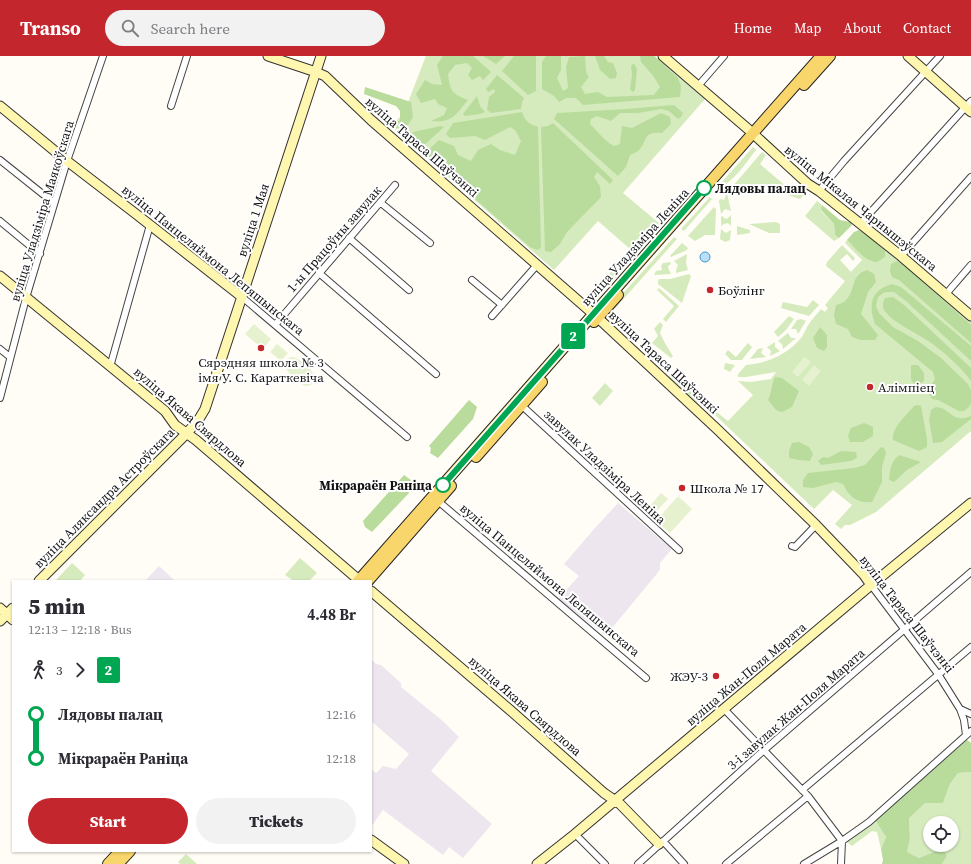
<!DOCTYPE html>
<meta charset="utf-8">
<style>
:root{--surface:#fff;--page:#f2f2f3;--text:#2b2b33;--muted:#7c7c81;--accent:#c4262e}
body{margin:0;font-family:"Source Serif 4",serif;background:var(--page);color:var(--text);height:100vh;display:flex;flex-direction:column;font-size:15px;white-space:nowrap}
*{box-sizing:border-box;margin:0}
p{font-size:13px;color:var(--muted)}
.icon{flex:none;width:22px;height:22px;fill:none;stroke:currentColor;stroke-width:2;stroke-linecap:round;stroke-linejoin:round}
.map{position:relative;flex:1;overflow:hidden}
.side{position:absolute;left:12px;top:524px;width:360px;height:272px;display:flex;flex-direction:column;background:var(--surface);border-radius:0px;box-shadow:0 1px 3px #0004}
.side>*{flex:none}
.badge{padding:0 8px;border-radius:3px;font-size:14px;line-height:26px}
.tools{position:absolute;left:923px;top:760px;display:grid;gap:8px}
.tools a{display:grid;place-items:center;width:36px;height:36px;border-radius:50%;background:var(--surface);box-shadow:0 1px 3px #0004;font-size:20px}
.map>.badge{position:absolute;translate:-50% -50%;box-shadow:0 0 0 2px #fff}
.legs{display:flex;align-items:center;gap:6px;height:44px;padding:0 16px;font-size:13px}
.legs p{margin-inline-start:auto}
.head{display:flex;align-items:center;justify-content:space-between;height:68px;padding:0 16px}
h1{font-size:22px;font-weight:800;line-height:30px}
.cta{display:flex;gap:8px;margin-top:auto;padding:8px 16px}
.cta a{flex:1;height:46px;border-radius:24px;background:var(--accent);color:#fff;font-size:16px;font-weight:800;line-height:46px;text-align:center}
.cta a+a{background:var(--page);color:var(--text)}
ul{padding:0 16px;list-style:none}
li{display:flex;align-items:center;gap:14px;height:44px;font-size:15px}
li i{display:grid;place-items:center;width:6px;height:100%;margin:0 5px;background:currentColor}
li i::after{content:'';width:10px;height:10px;margin:-5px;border:3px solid;border-radius:50%;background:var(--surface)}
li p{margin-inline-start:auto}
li:first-child i{background:linear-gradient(#0000 50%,currentColor 0)}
li:last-child i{background:linear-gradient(currentColor 50%,#0000 0)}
header{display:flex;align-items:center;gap:24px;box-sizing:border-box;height:56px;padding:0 20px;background:var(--accent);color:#fff}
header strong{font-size:19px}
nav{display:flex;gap:22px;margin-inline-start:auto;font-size:14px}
.search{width:280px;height:36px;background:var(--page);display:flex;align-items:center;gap:10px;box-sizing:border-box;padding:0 14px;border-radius:22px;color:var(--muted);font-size:15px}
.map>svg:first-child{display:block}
</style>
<header>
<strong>Transo</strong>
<div class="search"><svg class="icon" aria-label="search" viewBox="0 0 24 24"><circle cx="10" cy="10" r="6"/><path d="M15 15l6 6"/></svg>Search here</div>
<nav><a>Home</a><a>Map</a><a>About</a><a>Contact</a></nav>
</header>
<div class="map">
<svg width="971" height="808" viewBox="0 0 971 808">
<rect width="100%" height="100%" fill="#fffdf5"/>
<path fill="#eee6ef" d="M618,447l54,46 -12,14v7l-53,64h-3l-46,-35 21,-23 -15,-12 30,-35z
M159,510l16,15h-30z
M371,603l5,5 5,1 20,18v4l43,35 15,15 -28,34 61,53 -29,34 -14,-11 -6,8 -60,-45 -12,17v-58l5,4 7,-7 13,3 13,-15 -38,-33z"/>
<path fill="#d5ebbd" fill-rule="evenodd" d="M426,0h229l50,43 -82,94 37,31 -23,28 -6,-5 -1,2 -32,-28 -44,49 -162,-143 13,-17z
M753,91l3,3c-10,13 -19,26 -32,36l-3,-3z
M762,96l4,3 -6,9 34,29 8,-8 6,5 -8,9 -15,-5 -1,-5c-18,-2 -34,-2 -50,2l-2,-4z
M725,137h2l4,18 -6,-2 -4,5 -2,-13 1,-2 4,1 2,-5z
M710,141l2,2 -28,32 -3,-2z
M817,145l5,4 -1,6 13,13 1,11 4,3 -5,3 -29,-25z
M714,151l2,2 -1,26h-10l-10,6 -7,-5z
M731,159v11l-3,-3 -4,1 -3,2v-9l2,-1 1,2 3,1z
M776,166l4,2v9h-11l-20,-9z
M737,170l13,4v3l-13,2z
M721,173l5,4 5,-3 -1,10 -5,2 -5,-3z
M674,181l3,2 -67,75 -3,-3z
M847,184l15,15 13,-3 8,-6 88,73v112l-95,81 -26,13h-5l-4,4 -6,-5 17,-19 -19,-15 -19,19 -103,-98 2,-2 15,12 25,-26 -15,-14 13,1 20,-3 5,-7 -30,5h-8v-3l8,-9c21,-2 41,-10 55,-27 3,-4 5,-10 8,-14 3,-5 8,-10 12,-15l4,3 3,-4 -3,-3 20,-24 -19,-15 1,-4 15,-17 13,13 -2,3 -6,-7 -7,6 11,12 11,-12 -17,-17z
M682,187l6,5 -1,2 -16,7 -1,-1z
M630,195l5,4 -7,8 -5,-4z
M687,198l-1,9 2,7 -12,3v-3l2,-5 -4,-4z
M620,205l6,5 -18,19 -5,-4z
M670,206l1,2 -3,2 1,4 2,4 -17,1 2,-4 6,-1 -1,-4 2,-3z
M689,218l2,2 -9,27 -24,-19v-3l1,-2h11z
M602,227l5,5 -10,11 -5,-4z
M659,232l20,18 -13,16 -3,-3 11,-13 -17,-16z
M813,244l6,5 -10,11 -28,-8 2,-6 24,5z
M789,260l5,3 -8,11 -8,7 -4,-5z
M801,263l5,2 -8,13 -2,-5h-5l6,-9z
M660,266l3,3 -3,8 6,12 7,11 -2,2 -19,-15 6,-7 -2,-4 -2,-3z
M788,277l3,5h5l-13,11 -1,-5 -4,-3z
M775,286v5l5,4 -10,5 1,-5 -4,-4z
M748,287l4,4 -10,13h-11l-6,-6 3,-4 8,7z
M763,292l-2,5 5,4 -16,2 8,-10z
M725,307l10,2 -5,7 -6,-3z
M671,317l29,25 -3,4 -3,2 -27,-25z
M605,327l8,8 -13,15 -8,-8z
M636,439l10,9 -4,4 -10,-9z
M300,502l17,15 -8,8h-15l-9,-6z
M72,507l13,12 -5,6h-23l-1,-1z
M971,716v92h-29l5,-8 -4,-8 -24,10 -13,-6 4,-14 -1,-21 16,-14h18l7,-19 8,-11zM930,767h22v22h-22z
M875,764l11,17 -5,12 -4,-17 -5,-1 -20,15 -5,-4z
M186,798l11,10h-17l-2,-2z"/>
<path fill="#b9dc9c" d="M443,0h30l18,16 -8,8 -3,-4 -8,4 -4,-5 4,-7 -5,-5 -12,2 -7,9c2,17 4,20 20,26 -13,15 -15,23 -37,21l13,-6 3,-7 -9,-4 -3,-5 -14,4 -5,-9 9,-14 7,4 10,1 -5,-20z
M483,0h22l-9,8z
M514,0h22v35l-8,4 -26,-24z
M546,0h15v14l-4,8 6,13 5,-3 -2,-21 3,-10 16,-1 1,16 3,5 -8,10 4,7 13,-2 9,5 47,-2 6,-8 -6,-10 -13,-15 -1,-6h14l24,22 3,8 -1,11 -97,8 -7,-7h-10l-7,4 -5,-6 -12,-7v-27z
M595,0h9l4,6 5,1 4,10 -1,5 -6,1 -10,-9z
M634,7l3,6 -2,21 -2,2 -3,-2 2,-15 -1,-9z
M497,19l27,23 -2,4 -1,7 -30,4 -4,-3 2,-13 6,-5 -1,-3 -6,3 -2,-3z
M365,31l46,15 2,15 -5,8 -11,3 -8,-3 -1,-7 12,3v-10l-4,-5 -32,-12z
M477,40l3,10 5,6 -5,2 -15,2 -2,-2z
M674,49l9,8 -2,4 -3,2 -9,-8 -8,-2 -23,4h-18l-9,8 -14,-5 -6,3 -1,5c9,8 13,16 24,22l6,-2 2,-18 10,2 29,-15 9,4 1,7 -9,9c-20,-2 -14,8 -23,17 -2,2 -6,4 -9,5l-4,12 -8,9 -64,-57 3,-6 69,-4z
M522,56c3,9 7,12 16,15l3,121 -4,2 -7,-3 -106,-93 15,-14 15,6 4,9 13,6 7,-11 13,-6 9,6 15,5 6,-14 -6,-11 -5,-3 -25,13 -10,-4 -25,2 -4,-4 7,-11z
M553,67l60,57 -3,4 -13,-12 -3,5 6,9 1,11 -34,35 -7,12 -9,8 -6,-1 -4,-124 7,-1z
M441,70l3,1 -24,22 -11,-11 4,-6z
M822,149l18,15 10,2 2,3 -13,13 -4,-3 -1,-11 -13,-14z
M859,174l19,13 7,8v6l-8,5c-13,-1 -21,-13 -30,-22l7,-8z
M897,205l8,5 66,59v18l-72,-63 -7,-3 -2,-6 1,-7z
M867,214l7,4 2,8 -8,10 -7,22 17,21 -3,5h-14l-9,-3 -4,-8 -12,-5 -2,-9 2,-10c3,-1 7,-2 9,-4 12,-11 4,-25 22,-31z
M892,228l9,3 70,59v15l-64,-59 -13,-10h-9l-7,5 -2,9 3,7 14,14 25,14 23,17 27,26 3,6v13l-2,4 -5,4h-5l-21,-11 -6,-1 -5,-7 8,-13 -2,-7 -58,-48c-7,-20 -4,-34 17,-40z
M893,241l11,8 67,63v13c-10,-14 -31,-33 -46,-42 -12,-8 -33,-17 -41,-29 -2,-4 -1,-8 1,-12z
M820,271l7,8v12l-3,4 -7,-3 -4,-10z
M911,309h7l6,8v8l-5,4 -5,-1 -3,-5z
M775,321l7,1 17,13 -7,16 -10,5 -6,-2 -8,-10c4,-8 3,-15 7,-23z
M469,344l8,7 -4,12 -35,39 -8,-5 1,-5 -2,-2z
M917,349l4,1 6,33v8l-8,4 -26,-11c-2,-12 14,-25 21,-34z
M936,351c16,1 15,17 35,9v3l-29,23 -9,1 -4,-23 2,-10z
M864,367l9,4v9l-10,6h-13l-2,-6 3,-8z
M799,386l10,5 4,7 -3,7 -11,-1 -10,-2v-7l3,-8z
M881,391l3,1 2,5 -4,14v15l-10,20c-14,2 -23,-5 -29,-18l-7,-2 -23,6 -10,-1v-7l5,-7 46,-5 11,-3z
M841,395l15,1 1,6 -6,3 -30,4 -3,-4 5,-4 5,1z
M899,399l22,7 -14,8 -13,12 -5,-2c1,-11 2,-18 10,-25z
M404,419l7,5 -2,13 -37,39 -7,-5 -2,-6z
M966,683l5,4v29l-13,1 -8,11 -7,19h-18l-16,15 1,20 -3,14 12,6 24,-10 4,8 -5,8h-60l1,-4 -2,-11 5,-12 -11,-17z"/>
<path fill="#e6f2cf" d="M254,268l17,15 -8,10 -18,-15z
M277,288l11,9 -7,8 -11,-9z
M294,301c7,3 20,13 21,22l-3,5c-2,1 -3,2 -6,2 -9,-2 -35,-27 -12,-29z
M804,301l7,5 -13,15 -6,-5z
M814,309l7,6 -12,15 -7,-6z
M661,437l7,6 -15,16 -6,-6z
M678,440l14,13 -22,24 -14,-12z"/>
<path fill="#b9e0f7" stroke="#3f96cf" d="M700 201a5 5 0 1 1 10 0a5 5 0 1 1-10 0Z"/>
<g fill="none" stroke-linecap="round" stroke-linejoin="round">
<g stroke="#444" stroke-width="8">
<path id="street" d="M698,30l26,-30
M171,50l16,-50
M0,104l54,43
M819,135l25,-30 96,-105
M381,147l49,40
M0,165l40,33
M860,168l111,-123
M349,182l60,52
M901,200l70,-79
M319,217l117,101
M472,224l30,25
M946,238l25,-29
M242,241l165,140
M492,260l45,-51
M275,269l120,-140
M0,293l10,8
M110,311l40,-142
M0,342l26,-100 41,-137 36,-105
M519,347l160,147
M438,445l208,177
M792,490l3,1 21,-22
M871,529l67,89 22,35 11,5
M724,653l84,87 34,45 -1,23
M960,653l4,11 2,15
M802,734l169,-143
M575,778l30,30
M663,785l21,23
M638,808l125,-113 208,-179
M726,808l82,-68
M804,808l38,-23 27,-19 102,-91"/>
</g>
<g stroke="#333" stroke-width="11">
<path id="secondary" d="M268,0l48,16 9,4 46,44 227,198 120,112 98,95 48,50 7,10
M663,0l85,73 60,55 11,7 82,65 70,60
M908,0l63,56
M0,50l67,55 69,53 106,83
M0,220l165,135 10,14 21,15 164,141
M39,525l148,-148 12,-14 6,-10 116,-353
M371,535l139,119 94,83 16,11 39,40
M0,552l13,12
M0,565l13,-13
M371,784l33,24
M537,808l38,-30 296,-249 100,-82"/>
</g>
<g stroke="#222" stroke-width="12">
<path id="primary" d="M804,29l26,-29
M594,266l24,-27
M476,401l66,-75
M358,525l463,-525
M368,525l83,-95
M108,808l12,-13
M118,808l12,-13"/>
</g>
<use href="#street" stroke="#fff" stroke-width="6"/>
<use href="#secondary" stroke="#fff6b0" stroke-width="9"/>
<use href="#primary" stroke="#f9d66b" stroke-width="10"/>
</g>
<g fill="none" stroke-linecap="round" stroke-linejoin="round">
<g stroke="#fff" stroke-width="9">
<path id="line-1" d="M443,429l261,-297"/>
</g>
<use href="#line-1" stroke="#00a651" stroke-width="6"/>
</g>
<g fill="#fff" stroke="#00a651" stroke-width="2">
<circle cx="704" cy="132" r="7"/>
<circle cx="443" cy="429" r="7"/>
</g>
<g fill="#c4262e" stroke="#fff" stroke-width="1.5">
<circle cx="710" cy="234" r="4"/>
<circle cx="261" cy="292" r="4"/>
<circle cx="870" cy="331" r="4"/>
<circle cx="682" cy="432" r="4"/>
<circle cx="716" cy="620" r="4"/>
</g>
<g text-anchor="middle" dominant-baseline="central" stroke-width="4" stroke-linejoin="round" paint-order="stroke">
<g font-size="13" fill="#111" stroke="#fff">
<text transform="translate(422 91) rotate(41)">вуліца Тараса Шаўчэнкі</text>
<text transform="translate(861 152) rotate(39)">вуліца Мікалая Чарнышэўскага</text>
<text transform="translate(42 155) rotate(-73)">вуліца Уладзіміра Маякоўскага</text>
<text transform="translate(253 164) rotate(-72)">вуліца 1 Мая</text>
<text transform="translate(334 183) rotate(-49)">1-ы Працоўны завулак</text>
<text transform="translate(635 191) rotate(-48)">вуліца Уладзіміра Леніна</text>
<text transform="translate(213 204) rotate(39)">вуліца Панцеляймона Лепяшынскага</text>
<text transform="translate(664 306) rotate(43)">вуліца Тараса Шаўчэнкі</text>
<text transform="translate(190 361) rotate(41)">вуліца Якава Свярдлова</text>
<text transform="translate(605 411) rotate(43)">завулак Уладзіміра Леніна</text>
<text transform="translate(104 442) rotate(-45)">вуліца Аляксандра Астроўскага</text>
<text transform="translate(550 524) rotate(40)">вуліца Панцеляймона Лепяшынскага</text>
<text transform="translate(907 558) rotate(52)">вуліца Тараса Шаўчэнкі</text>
<text transform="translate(746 618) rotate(-40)">вуліца Жан-Поля Марата</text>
<text transform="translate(525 650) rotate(41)">вуліца Якава Свярдлова</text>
<text transform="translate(796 653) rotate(-41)">3-і завулак Жан-Поля Марата</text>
</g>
<g font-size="13" font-weight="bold" fill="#111" stroke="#fff" text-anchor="start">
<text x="715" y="132">Лядовы палац</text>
<text x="432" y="429" text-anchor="end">Мікрараён Раніца</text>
</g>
<g font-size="13" fill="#111" stroke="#fff" text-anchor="start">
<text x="718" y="234">Боўлінг</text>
<text x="261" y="306" text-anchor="middle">Сярэдняя школа № 3<tspan x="261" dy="15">імя У. С. Караткевіча</tspan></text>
<text x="878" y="331">Алімпіец</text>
<text x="690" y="432">Школа № 17</text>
<text x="708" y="620" text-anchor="end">ЖЭУ-3</text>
</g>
</g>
</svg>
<div class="tools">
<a><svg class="icon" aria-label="locate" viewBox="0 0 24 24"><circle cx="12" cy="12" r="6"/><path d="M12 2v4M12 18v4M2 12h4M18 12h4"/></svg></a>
</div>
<b class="badge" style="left:573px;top:280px;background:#00a651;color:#fff">2</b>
<section class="side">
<div class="head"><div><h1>5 min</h1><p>12:13 – 12:18 · Bus</p></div><b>4.48 Br</b></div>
<div class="legs"><svg class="icon" aria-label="walk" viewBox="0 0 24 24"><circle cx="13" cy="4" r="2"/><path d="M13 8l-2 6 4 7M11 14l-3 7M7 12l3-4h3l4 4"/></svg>3<svg class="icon" aria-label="forward" viewBox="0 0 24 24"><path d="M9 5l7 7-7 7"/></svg><b class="badge" style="background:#00a651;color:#fff">2</b></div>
<ul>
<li><i style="color:#00a651"></i><b>Лядовы палац</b><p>12:16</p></li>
<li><i style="color:#00a651"></i><b>Мікрараён Раніца</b><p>12:18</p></li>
</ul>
<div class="cta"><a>Start</a><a>Tickets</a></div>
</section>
</div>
